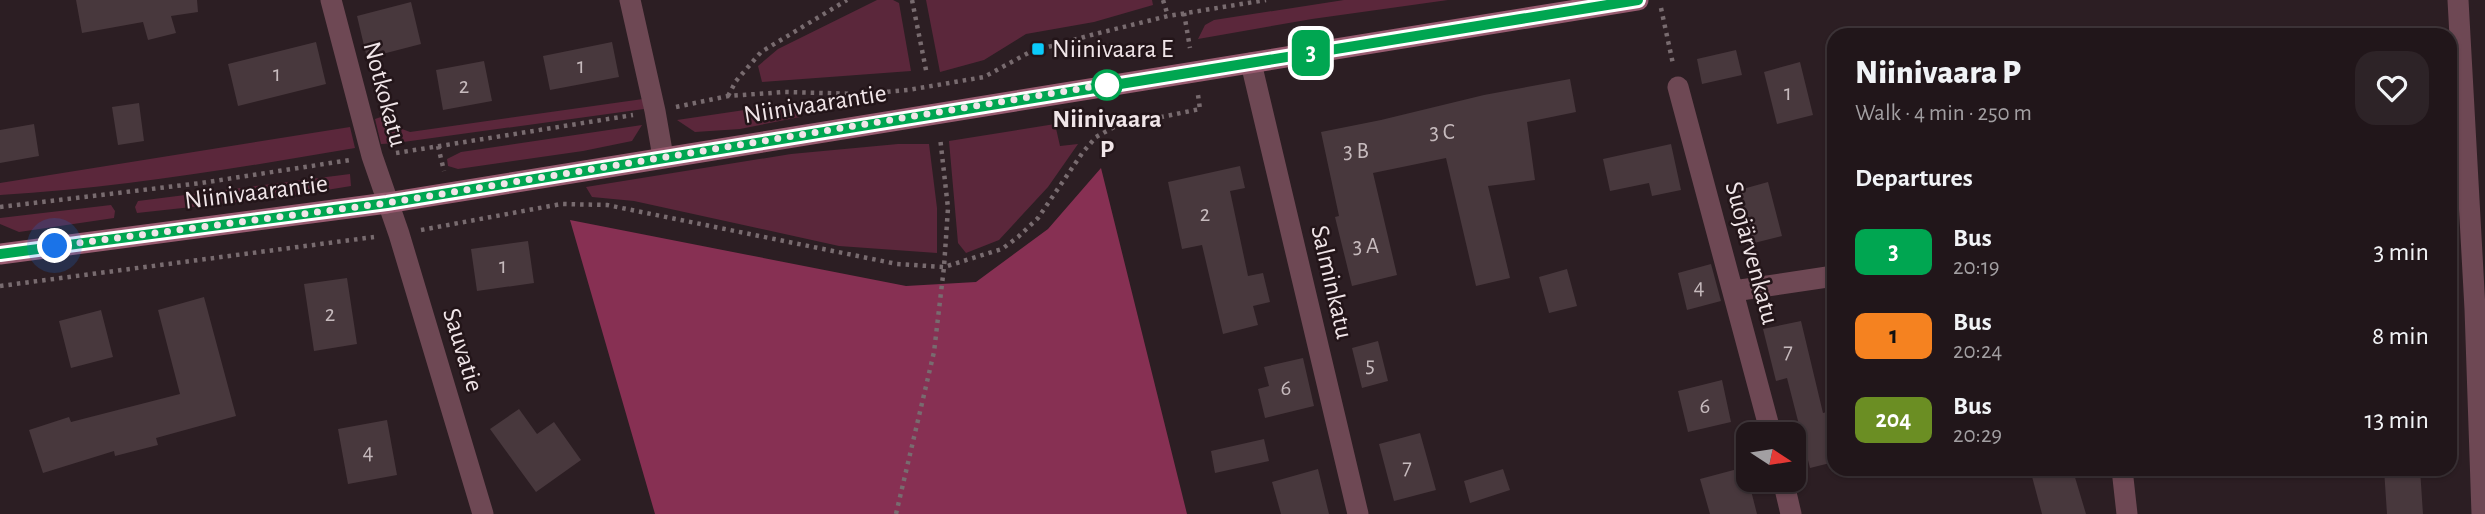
<!DOCTYPE html>
<meta charset="utf-8">
<style>
:root{--surface:#21161a;--page:#2d2327;--text:#f1f3f6;--muted:#a29fa2;--line:#3e3539}
body{margin:0;font-family:"Alegreya Sans",sans-serif;background:var(--page);color:var(--text);height:100vh;display:flex;flex-direction:column;font-size:26px;white-space:nowrap}
*{box-sizing:border-box;margin:0}
p{font-size:23px;color:var(--muted)}
.icon{flex:none;width:38px;height:38px;fill:none;stroke:currentColor;stroke-width:2;stroke-linecap:round;stroke-linejoin:round}
.map{position:relative;flex:1;overflow:hidden}
.details{position:absolute;left:1827px;top:28px;width:630px;height:448px;display:flex;flex-direction:column;background:var(--surface);border-radius:21px;box-shadow:0 2px 5px #0004,0 0 0 2px var(--line)}
.details>*{flex:none}
.badge{padding:0 14px;border-radius:10px;font-size:24px;line-height:46px}
.needle{width:46px;rotate:102deg}
.fabs{position:absolute;left:1736px;top:422px;display:grid;gap:14px}
.fabs a{display:grid;place-items:center;width:70px;height:70px;border-radius:14px;background:var(--surface);box-shadow:0 2px 5px #0004,0 0 0 2px var(--line);font-size:35px}
.you{position:absolute;width:35px;height:35px;margin:-18px;border:5px solid #fff;border-radius:50%;background:#1a73e8;box-shadow:0 0 0 10px #1a73e833}
.map>.badge{position:absolute;translate:-50% -50%;box-shadow:0 0 0 4px #fff}
h2{padding:0 28px;font-size:26px;line-height:63px}
.round{display:grid;place-items:center;flex:none;width:74px;height:74px;border-radius:21px;background:var(--page)}
.overview{display:flex;align-items:center;justify-content:space-between;height:119px;padding:0 28px}
h1{font-size:33px;font-weight:800;line-height:52px}
ul{padding:0;list-style:none}
li{display:flex;align-items:center;gap:21px;height:84px;padding:0 28px}
li div{flex:1}
li b{display:block;font-size:26px}
li em{font-style:normal}
li .badge{min-width:77px;font-weight:700;text-align:center}
.map>svg:first-child{display:block}
</style>
<div class="map">
<svg width="2485" height="514" viewBox="0 0 2485 514">
<rect width="100%" height="100%" fill="#2c1e23"/>
<path fill="#5b273b" d="M877,0h16l6,3 12,68 -149,11 -4,-16 20,-17z
M926,0h226l1,5 -59,17 -68,12 -42,26 -44,12z
M1344,0h104l-136,19 -114,20 7,-14 9,-5z
M643,99l1,10 -248,34 -15,1 -6,-25 9,-3 10,10 16,6z
M789,107l11,10 -60,12 -45,3 -18,-12 81,-12z
M1055,124l5,22 18,-2 -30,43 -49,53 -33,13 -8,-10 -9,-102z
M642,125l-10,16 -49,10 -125,18 -10,-3 -1,-7 14,-7z
M350,127l5,21c-117,20 -236,40 -355,47v-12z
M898,144h31l8,64v45l-98,-7 -205,-45 -42,-4 -6,-10 205,-33z
M350,174l1,12 -67,11 -147,16 -2,-6 3,-6z
M111,205l4,6 -1,7 -95,14 -19,-8v-6z"/>
<path fill="#873053" d="M1101,168l86,346h-532l-85,-294 336,66 70,-4 72,-53z"/>
<path fill="#48383d" d="M76,0h121l1,12 -27,4 5,17 -28,7 -5,-18 -61,11z
M411,2l10,42 -54,14 -10,-42z
M316,42l10,42 -88,22 -10,-42z
M612,42l7,35 -69,13 -7,-34z
M1736,50l6,25 -40,9 -5,-25z
M484,61l8,40 -49,9 -7,-40z
M1800,62l13,53 -36,9 -13,-52z
M1570,79l6,33 -49,10 8,58 -47,6 22,92 -34,8 -30,-128 -73,15 24,102 -45,11 -17,-69 4,-1 -18,-84 60,-12 103,-25z
M139,103l5,38 -26,4 -6,-38z
M34,124l5,32 -39,7v-33z
M1671,144l10,46 -29,6 -3,-13 -39,8 -7,-32z
M1240,166l5,22 -15,3 18,85 15,-3 7,29 -17,4 5,19 -35,9 -21,-89 -20,4 -14,-67z
M1768,182l14,54 -36,9 -14,-53z
M528,241l6,42 -57,8 -6,-42z
M1711,264l10,37 -34,9 -9,-37z
M1567,269l10,37 -28,7 -10,-36z
M347,278l10,66 -43,7 -10,-67z
M204,297l32,119 -80,22 2,7 -43,11 -1,-5 -71,22 -14,-43 40,-13 2,5 109,-28 -22,-84z
M101,310l12,47 -42,11 -12,-47z
M1801,321l22,92 11,-3v52l-24,6 -23,-90 -11,3 -13,-52z
M1378,341l10,40 -26,7 -10,-40z
M1303,358l11,48 -49,12 -7,-29 11,-3 -5,-19z
M1722,380l9,42 -43,10 -10,-41z
M519,409l18,25 17,-12 27,38 -45,32 -46,-63z
M387,420l10,55 -49,9 -10,-55z
M1420,433l16,57 -42,11 -15,-57z
M1264,439l5,22 -54,12 -4,-22z
M1745,467l12,47h-47l-10,-35z
M1318,469l11,45h-48l-9,-32z
M1503,469l7,21 -40,13 -6,-22z
M2030,469h31l1,9 12,-4 12,40h-44z
M2384,469h36l3,45h-36z"/>
<g fill="none" stroke-linecap="round" stroke-linejoin="round">
<path stroke="#786b6f" stroke-width="4.5" stroke-dasharray="3.5 5" stroke-linecap="butt" d="M912,0l15,75
M1163,0l5,16
M1661,8l12,56
M1184,13l6,35
M728,96l8,-15 25,-29 86,-52
M676,107l52,-11 57,-4 76,2 47,-4 76,-13 46,-25 65,-18 73,-18 98,-16
M438,146l6,25
M396,153l237,-38
M0,207l201,-24 149,-23
M421,230l140,-26 46,1 290,59 47,3 58,-18 16,-12 20,-19 45,-66 13,-15 18,-10 86,-18 -2,-14
M0,286l374,-49
M896,514l38,-162 10,-85 4,-59 -8,-71"/>
<path stroke="#6e4854" stroke-width="21" d="M331,0l41,156 27,78 84,280
M630,0l25,111 8,46
M2458,0l17,309 7,205
M1251,63l107,451
M1678,87l93,347
M1734,291l100,-15
M2122,469l5,45
M1783,480l8,34"/>
<path stroke="#985b70" stroke-width="21" d="M0,254l387,-51 1251,-203"/>
</g>
<g fill="none" stroke-linecap="round" stroke-linejoin="round">
<g stroke="#fff" stroke-width="16">
<path id="line" d="M0,254l387,-51 1251,-203"/>
</g>
<use href="#line" stroke="#00a651" stroke-width="10"/>
<path stroke="#f0e5e8" stroke-width="7" stroke-dasharray="0 12.6" d="M55,246l332,-43 728,-120 -8,2"/>
</g>
<rect fill="#0bcafa" stroke="#231519" stroke-width="2.5" x="1031" y="42" width="14" height="14" rx="3.5"/>
<circle fill="#fff" stroke="#00a651" stroke-width="3.5" cx="1107" cy="85" r="14"/>
<g text-anchor="middle" dominant-baseline="central" stroke-width="5" stroke-linejoin="round" paint-order="stroke">
<g font-size="23" fill="#c6babd">
<text x="581" y="66">1</text>
<text x="277" y="74">1</text>
<text x="464" y="86">2</text>
<text x="1788" y="93">1</text>
<text x="1442" y="132">3 C</text>
<text x="1356" y="151">3 B</text>
<text x="1205" y="214">2</text>
<text x="1366" y="246">3 A</text>
<text x="503" y="266">1</text>
<text x="1699" y="287">4</text>
<text x="330" y="314">2</text>
<text x="1788" y="351">7</text>
<text x="1370" y="365">5</text>
<text x="1286" y="388">6</text>
<text x="1705" y="406">6</text>
<text x="368" y="452">4</text>
<text x="1407" y="467">7</text>
</g>
<g font-size="26" fill="#f0e5e8" stroke="#231519" text-anchor="start">
<text x="1052" y="49">Niinivaara E</text>
</g>
<g font-size="26" fill="#f0e5e8" stroke="#231519">
<text transform="translate(385 94) rotate(75)">Notkokatu</text>
<text transform="translate(815 104) rotate(-9)">Niinivaarantie</text>
<text transform="translate(256 192) rotate(-7)">Niinivaarantie</text>
<text transform="translate(1752 253) rotate(75)">Suojärvenkatu</text>
<text transform="translate(1332 282) rotate(77)">Salminkatu</text>
<text transform="translate(463 350) rotate(73)">Sauvatie</text>
</g>
<g font-size="26" font-weight="bold" fill="#f0e5e8" stroke="#231519">
<text x="1107" y="119">Niinivaara<tspan x="1107" dy="30">P</tspan></text>
</g>
</g>
</svg>
<div class="fabs">
<a><svg class="needle" viewBox="-14 -14 28 28"><path d="M0-13l5 13h-10z" fill="#e53935"/><path d="M0 13l5-13h-10z" fill="#a29fa2"/></svg></a>
</div>
<div class="you" style="left:55px;top:246px"></div>
<b class="badge" style="left:1311px;top:53px;background:#00a651;color:#fff">3</b>
<section class="details">
<div class="overview"><div><h1>Niinivaara P</h1><p>Walk · 4 min · 250 m</p></div><a class="round"><svg class="icon" aria-label="heart" viewBox="0 0 24 24"><path d="M12 20l-8-8c-3-5 5-10 8-4 3-6 11-1 8 4z"/></svg></a></div>
<h2>Departures</h2>
<ul>
<li><span class="badge" style="background:#00a651;color:#fff">3</span><div><b>Bus</b><p>20:19</p></div><em>3 min</em></li>
<li><span class="badge" style="background:#f58220;color:#111">1</span><div><b>Bus</b><p>20:24</p></div><em>8 min</em></li>
<li><span class="badge" style="background:#6b8e23;color:#fff">204</span><div><b>Bus</b><p>20:29</p></div><em>13 min</em></li>
</ul>
</section>
</div>
